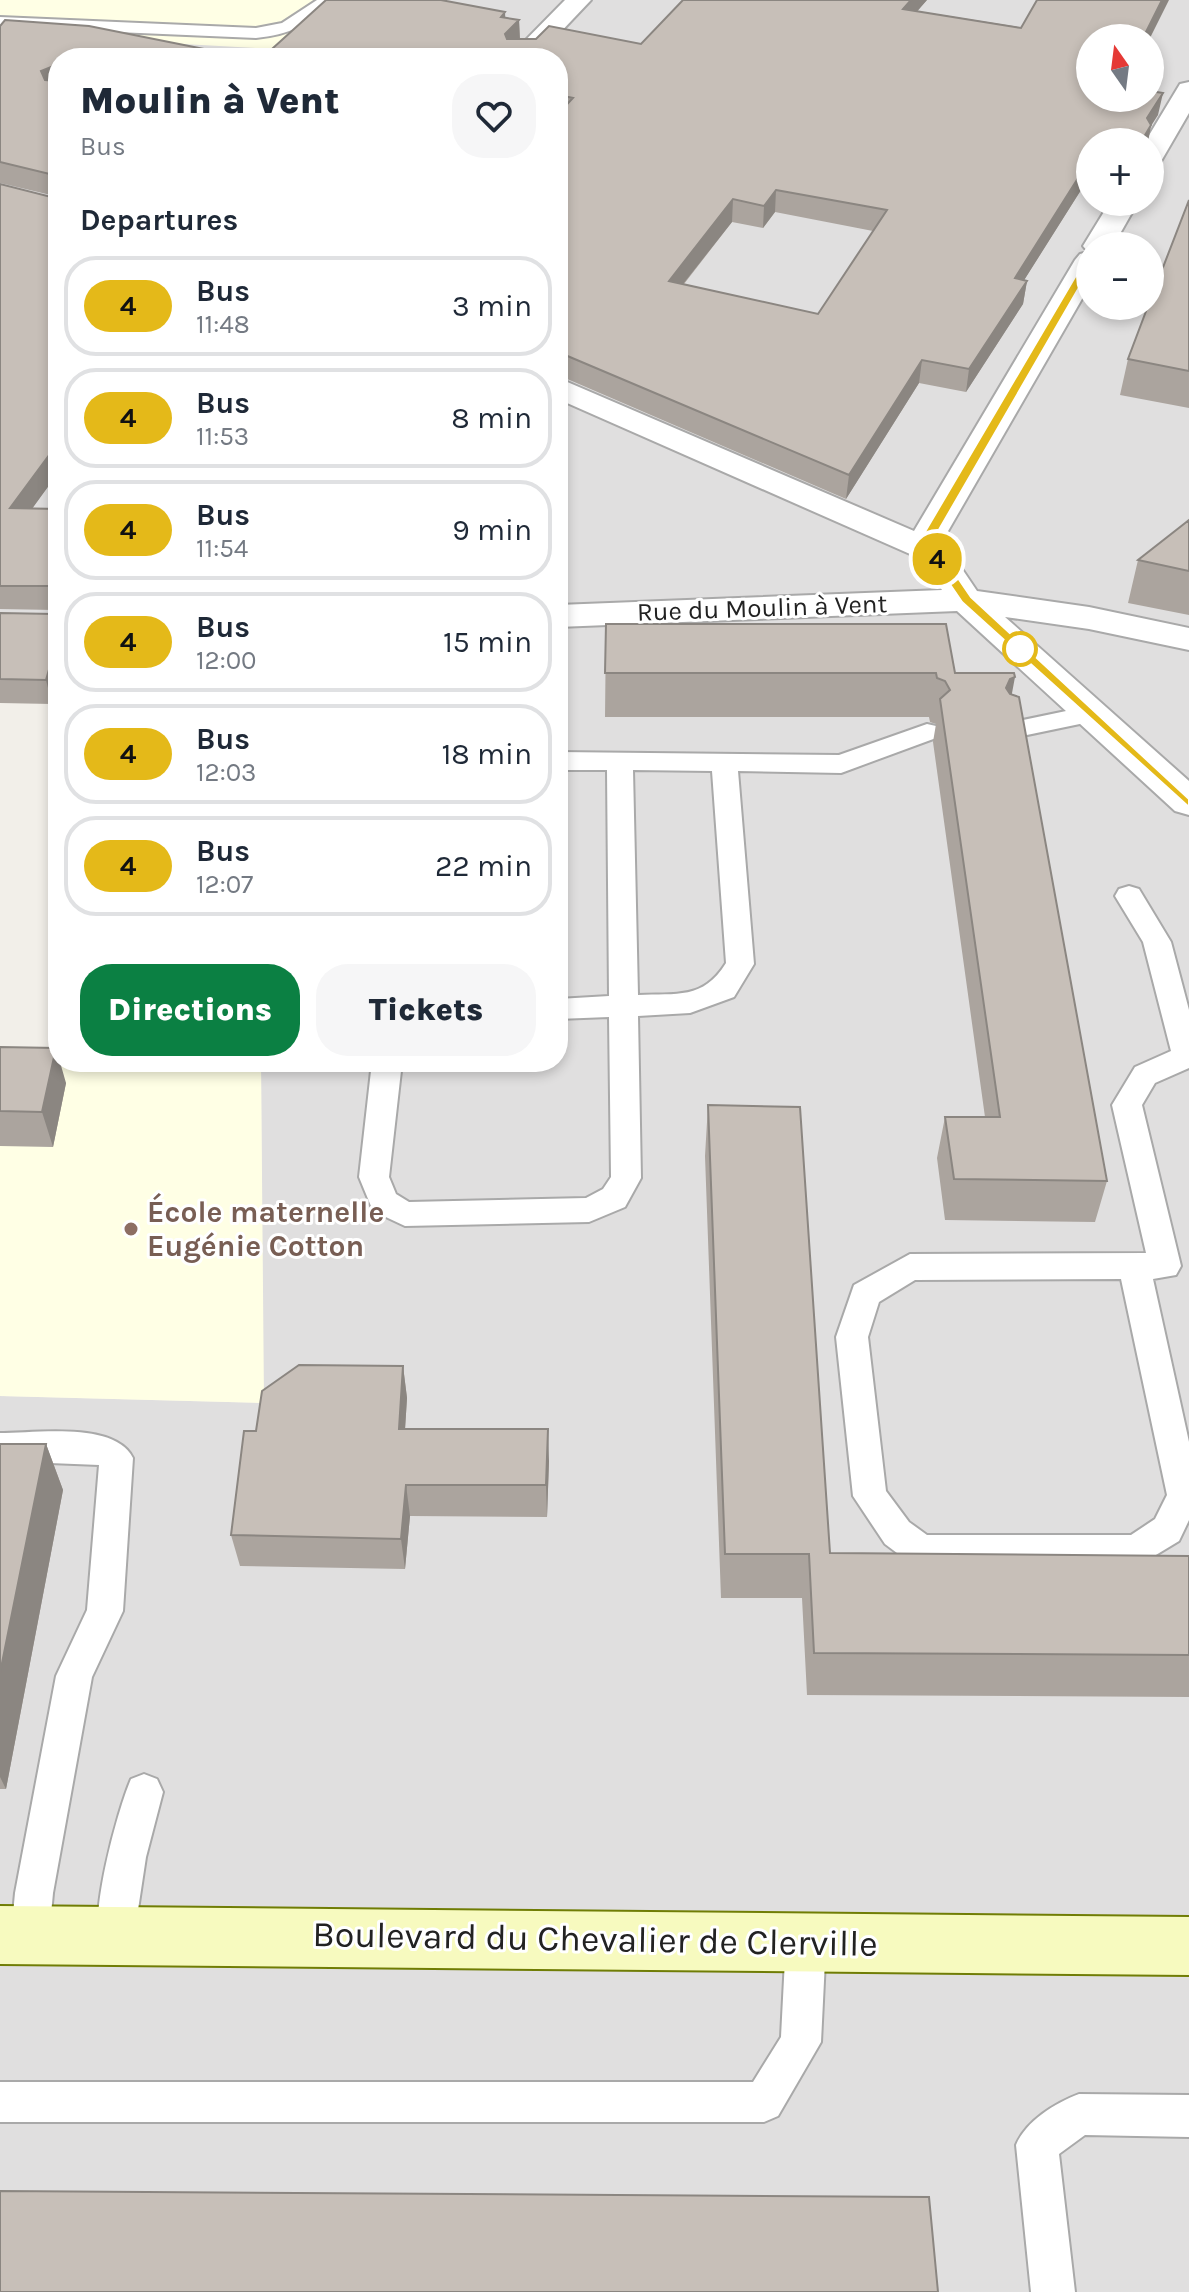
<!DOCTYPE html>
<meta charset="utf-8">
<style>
:root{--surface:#fff;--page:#f6f6f7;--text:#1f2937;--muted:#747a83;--line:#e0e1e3;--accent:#0b8043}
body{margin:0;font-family:Karla,sans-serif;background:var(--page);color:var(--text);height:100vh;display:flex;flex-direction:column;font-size:30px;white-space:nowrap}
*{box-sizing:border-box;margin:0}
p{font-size:26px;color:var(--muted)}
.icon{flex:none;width:44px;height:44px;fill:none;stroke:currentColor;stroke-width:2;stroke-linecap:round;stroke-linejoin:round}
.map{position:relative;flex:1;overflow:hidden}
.details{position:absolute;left:48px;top:48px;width:520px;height:1024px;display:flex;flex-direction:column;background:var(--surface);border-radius:32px;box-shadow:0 4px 12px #0003}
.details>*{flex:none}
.badge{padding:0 16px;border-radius:26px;font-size:28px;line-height:52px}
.needle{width:52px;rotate:346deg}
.tools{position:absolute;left:1076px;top:24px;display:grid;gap:16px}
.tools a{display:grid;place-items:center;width:88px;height:88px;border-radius:50%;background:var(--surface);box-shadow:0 4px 12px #0003;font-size:40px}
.map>.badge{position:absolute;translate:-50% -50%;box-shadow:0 0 0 4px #fff}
h2{padding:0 32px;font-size:30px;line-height:72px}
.round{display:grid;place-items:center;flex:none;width:84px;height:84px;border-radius:32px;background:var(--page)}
.summary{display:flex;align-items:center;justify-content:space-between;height:136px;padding:0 32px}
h1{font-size:38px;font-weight:800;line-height:60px}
.action{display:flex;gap:16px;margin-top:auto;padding:16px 32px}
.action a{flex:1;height:92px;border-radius:32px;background:var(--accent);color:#fff;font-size:32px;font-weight:800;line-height:92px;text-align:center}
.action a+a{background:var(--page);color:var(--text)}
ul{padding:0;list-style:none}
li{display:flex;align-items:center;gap:24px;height:100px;margin:0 16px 12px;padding:0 16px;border:4px solid var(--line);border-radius:32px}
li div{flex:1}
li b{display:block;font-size:30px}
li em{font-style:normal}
li .badge{min-width:88px;font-weight:700;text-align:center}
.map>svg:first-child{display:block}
</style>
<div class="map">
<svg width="1189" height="2292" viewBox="0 0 1189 2292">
<rect width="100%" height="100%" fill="#f2efe9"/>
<path fill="#e0dfdf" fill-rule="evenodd" d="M345,0h844v2292h-1189v-896l263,7 -2,-341h297v-1004h-500v587l-58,-2v-609zM1090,38h60v60h-60zM1090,142h60v60h-60zM1090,246h60v60h-60z"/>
<path fill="#ffffe5" d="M0,0h345l-55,50 -290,-16z
M0,1054h58v8h203l3,341 -264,-7z"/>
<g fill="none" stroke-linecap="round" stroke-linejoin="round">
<g stroke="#a9a9a9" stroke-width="4">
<path id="lane" d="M317,0h18c-20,24 -48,35 -79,38l-256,-11v-10l256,11 26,-5z
M1090,706l9,2 4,6 -4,6 -86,18 -9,-2 -4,-6 4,-6 9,-2z
M927,724l9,2 4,6 -4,6 -95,35 -103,-2 16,193 -20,33 -44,16 -52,3 3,162 -16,29 -36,15 -184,4 -32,-15 -14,-34 13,-115h30l-13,115 7,17 13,8 177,-4 17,-9 8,-12 -2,-160 -51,2v-20l51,-3 -2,-226h-49v-18l281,3zM633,770l79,1 14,192c-23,37 -49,30 -88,32z
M1129,886l10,3 32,53 18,68v58l-34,15 -13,22 39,161 -5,9 -23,4 36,163v78l-10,21 -43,26h-215l-12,-5 -24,-18 -32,-48 -17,-159 18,-52 56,-31 236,-1 -34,-148 23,-38 36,-16 -28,-109 -28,-46 4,-7zM1121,1279l46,216 -12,24 -24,16h-204l-18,-13 -23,-31 -18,-154 11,-35 36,-22z
M0,1433c36,0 115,-12 133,25l-10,153 -31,66 -39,216 -4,42 -5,14 -14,5 -14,-5 -5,-14 4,-42 41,-217 31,-66 12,-145 -99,-4z
M144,1774l13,5 6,13 -17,65 -12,79 -5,14 -14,5 -14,-5c-13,-32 16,-138 30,-171z
M806,1920l14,6 6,14 -5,102 -43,74 -14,6h-764v-40h753l28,-45 5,-97 6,-14z
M1079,2094l110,1v42l-104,-2 -26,19 16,138h-44l-15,-147c10,-24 39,-42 63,-51z"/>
</g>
<g stroke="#a9a9a9" stroke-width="4">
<path id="street" d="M565,0h26l-55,58h-28z
M1189,82v31l-29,50 -10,2v-23h-5l35,-58z
M1110,202h28l-25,44h-23v39l-150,260 12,9 25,37 112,16 100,21v22l-100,-21 -84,-12 184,164v34l-14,-4 -218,-200 -399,16v-22l384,-15 -15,-22 -17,-14 -352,-155v-21l356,153 161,-271 5,-6 8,-2 -5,-6z"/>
</g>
<g stroke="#707d05" stroke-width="4">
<path id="secondary" d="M0,1906l1189,11v58l-1189,-11z"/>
</g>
<use href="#lane" fill="#fff" fill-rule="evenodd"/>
<use href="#street" fill="#fff" fill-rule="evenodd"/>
<use href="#secondary" fill="#f7fabf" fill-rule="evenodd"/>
</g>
<path fill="#aba49e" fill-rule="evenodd" d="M927,0l-10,11 173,27 68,77 -68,27v49l-9,-1 -57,90 3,1 -4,23 -57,88 -47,-9 -73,116 -288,-124v-317h-296l244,-40 13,2 1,19 121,5zM775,212l98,19 -55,83 -134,-30 48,-62 31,6z
M0,26l58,32v415l-26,35 26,1 -6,195 -52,-1v-90l54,1 1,-4 -55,-1v-425l55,14v-2l-55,-13z
M1189,200v208l-69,-13 8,-36z
M1189,520v95l-61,-12 10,-43z
M606,624l349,49 57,22 95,486 -12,41 -150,-2 -8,-62 8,-41h40l-52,-375 3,-18 -6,-2 -1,-5h-324z
M0,1047l66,36 -13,64 -53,-1z
M708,1105l122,448 359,3v141l-382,-2 -5,-97h-81l-16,-442z
M403,1366l4,32 -2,31 144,32 -2,56 -137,-1 -5,53 -165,-3 -9,-31z
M0,1444h46l17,46 -57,299h-6z"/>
<path fill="#8b8681" d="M911,0h16l-26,30 2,-21z
M1162,0h7l-19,38h-7z
M505,12l1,21 13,-13 1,22 -19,-4v-21z
M56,65l2,23 -13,5 -4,-22z
M1163,93l-5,22 -7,11 -3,16h-7l6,-24z
M1085,167l-4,23 -70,111 4,-23z
M776,190l-1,22 -12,16 1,-22z
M733,199l-1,23 -64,81 1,-22z
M1027,281l-4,23 -57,88 3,-23z
M922,360l-3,23 -73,116 3,-24z
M58,443v30l-42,58 -6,-23z
M58,638v44l-6,22 -6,-24z
M1015,677l-8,43 -1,-32 4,-9z
M56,1048l2,7v7h2l6,21 -13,64 -11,-35z
M403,1366l4,32 -4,63 -4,-32z
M548,1429l1,32 -2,56 -1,-32z
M46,1444l17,46 -57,299 -6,-12v-104z
M406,1485l4,31 -5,53 -4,-30z"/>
<path fill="#c7bfb8" stroke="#8b8681" stroke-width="2" fill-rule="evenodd" d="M326,0h115l64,12 -4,5 18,3 -14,14 2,5h29l13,-13 92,18 42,-44h228l-8,9 118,19 16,-28h125l-19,38h-53v60h60v-7l13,2 -16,25 4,7 -10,17h-51v26l-5,-1 -70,111 12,3 -58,88 -47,-9 -73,115 -291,-123v-238l15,-16 -15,-3v-37h-141l-15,-3 -4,3h-136zM776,190l111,20 -69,104 -149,-33 64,-82 31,7z
M5,20l84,6 160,32h-191v385l-48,65 48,1v129l-12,42 -46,-1v-66l54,1 1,-25 -3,-3h-52v-402l55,14 -1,-23 -54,-13v-136zM56,65v16l-11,-1 -4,-9z
M1189,200v171l-61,-12 20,-53h2v-5z
M1189,520v51l-51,-11z
M606,624h340l9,49h59l1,4 -5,2 -4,9 4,6 9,3 88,484 -153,-2 -9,-62h55l-60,-418 10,-9 -5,-9 -8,-3 -1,-5h-331z
M0,1047l56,1 -14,64 -42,-1z
M708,1105l92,2 30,446 359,3v99l-375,-2 -5,-99h-84z
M299,1365l104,1 -4,63h149l-2,56h-140l-5,54 -170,-4 13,-104h12l6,-40z
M0,1444h46l-46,229z
M0,2191l929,6 9,95h-938z"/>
<path fill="#e4b919" stroke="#fff" stroke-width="2" d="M1090,257l5,3 -166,287 16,12 26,38 218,202v8l-227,-205 -26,-38 -20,-17 169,-287z"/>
<circle fill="#fff" stroke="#e4b919" stroke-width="4" cx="1020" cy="649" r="16"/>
<circle fill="#8d6e63" stroke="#fff" stroke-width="3" cx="131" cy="1229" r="8"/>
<g text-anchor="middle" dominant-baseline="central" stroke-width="6" stroke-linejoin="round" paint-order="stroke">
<g font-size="26" fill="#222" stroke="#fff">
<text transform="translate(762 608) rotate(-2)">Rue du Moulin à Vent</text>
</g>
<g font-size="30" font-weight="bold" fill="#785e54" stroke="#fff" text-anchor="start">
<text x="147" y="1212">École maternelle<tspan x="147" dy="34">Eugénie Cotton</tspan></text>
</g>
<g font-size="36" fill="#222" stroke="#fff">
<text transform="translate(595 1939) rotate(1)">Boulevard du Chevalier de Clerville</text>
</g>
</g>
</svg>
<div class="tools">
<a><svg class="needle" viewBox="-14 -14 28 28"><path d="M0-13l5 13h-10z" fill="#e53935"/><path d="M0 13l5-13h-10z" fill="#747a83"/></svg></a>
<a>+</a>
<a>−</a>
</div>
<b class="badge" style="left:937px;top:559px;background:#e4b919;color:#111">4</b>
<section class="details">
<div class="summary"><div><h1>Moulin à Vent</h1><p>Bus</p></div><a class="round"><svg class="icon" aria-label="heart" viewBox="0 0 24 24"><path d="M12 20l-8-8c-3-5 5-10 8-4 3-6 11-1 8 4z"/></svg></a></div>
<h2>Departures</h2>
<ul>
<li><span class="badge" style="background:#e4b919;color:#111">4</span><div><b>Bus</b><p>11:48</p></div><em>3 min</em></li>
<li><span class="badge" style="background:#e4b919;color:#111">4</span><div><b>Bus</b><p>11:53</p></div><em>8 min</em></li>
<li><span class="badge" style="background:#e4b919;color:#111">4</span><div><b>Bus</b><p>11:54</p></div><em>9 min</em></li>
<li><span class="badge" style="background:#e4b919;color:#111">4</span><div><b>Bus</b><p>12:00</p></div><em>15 min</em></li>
<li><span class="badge" style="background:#e4b919;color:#111">4</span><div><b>Bus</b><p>12:03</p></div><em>18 min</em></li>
<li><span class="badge" style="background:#e4b919;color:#111">4</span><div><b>Bus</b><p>12:07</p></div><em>22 min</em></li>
</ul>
<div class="action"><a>Directions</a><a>Tickets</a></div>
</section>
</div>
